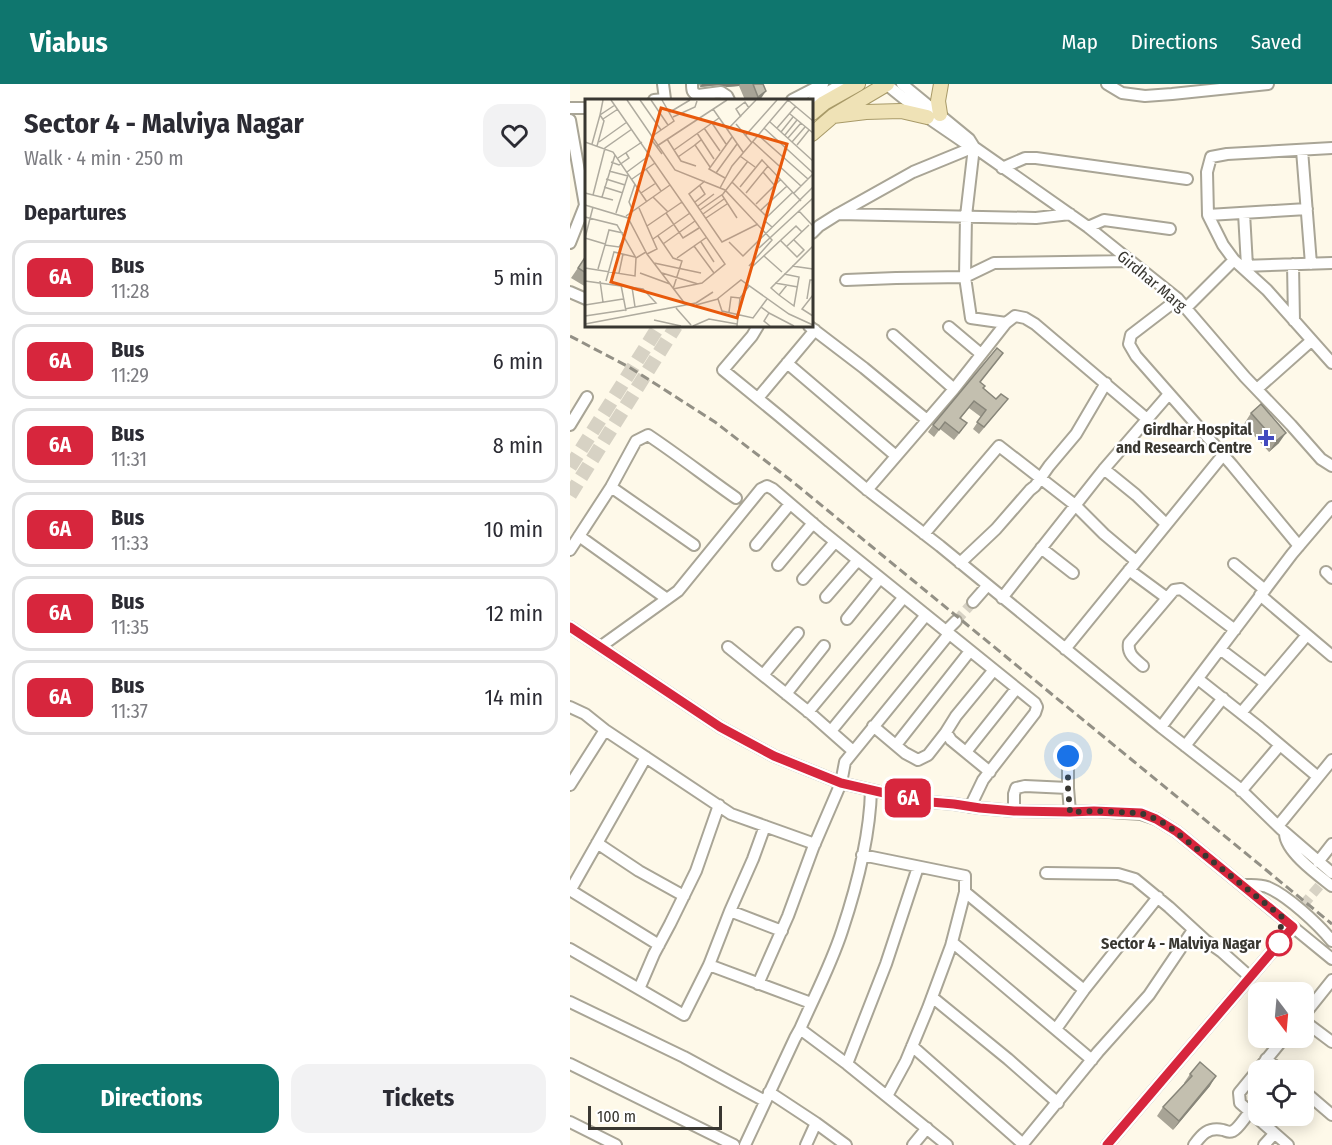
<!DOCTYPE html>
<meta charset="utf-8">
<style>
:root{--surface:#fff;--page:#f2f2f3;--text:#2b2b33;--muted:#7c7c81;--line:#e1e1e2;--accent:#0f766e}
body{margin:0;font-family:"Fira Sans Condensed",sans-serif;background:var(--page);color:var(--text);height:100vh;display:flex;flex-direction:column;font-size:22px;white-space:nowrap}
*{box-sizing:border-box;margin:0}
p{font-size:20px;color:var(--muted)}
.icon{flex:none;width:33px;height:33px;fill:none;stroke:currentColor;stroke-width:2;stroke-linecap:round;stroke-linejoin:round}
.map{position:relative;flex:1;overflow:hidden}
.details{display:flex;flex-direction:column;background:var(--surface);width:570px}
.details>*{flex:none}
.badge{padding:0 12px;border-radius:9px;font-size:21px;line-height:39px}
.needle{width:39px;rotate:164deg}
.tools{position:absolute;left:678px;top:898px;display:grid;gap:12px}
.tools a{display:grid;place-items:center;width:66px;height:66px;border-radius:12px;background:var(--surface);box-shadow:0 3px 15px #0003;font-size:30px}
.scale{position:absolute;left:18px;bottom:15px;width:134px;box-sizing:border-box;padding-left:6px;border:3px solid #393731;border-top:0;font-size:16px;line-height:21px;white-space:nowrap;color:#393731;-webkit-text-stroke:4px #fff;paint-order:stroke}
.you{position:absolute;width:30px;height:30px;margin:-15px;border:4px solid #fff;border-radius:50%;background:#1a73e8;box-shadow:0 0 0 9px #1a73e833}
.map>.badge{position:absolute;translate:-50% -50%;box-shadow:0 0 0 3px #fff}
h2{padding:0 24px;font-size:22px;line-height:54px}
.round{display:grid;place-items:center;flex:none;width:63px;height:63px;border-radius:18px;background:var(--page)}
.head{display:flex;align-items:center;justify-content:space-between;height:102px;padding:0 24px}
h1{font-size:28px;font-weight:700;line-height:45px}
.button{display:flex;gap:12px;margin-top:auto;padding:12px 24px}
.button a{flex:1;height:69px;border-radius:18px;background:var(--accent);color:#fff;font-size:24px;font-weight:700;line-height:69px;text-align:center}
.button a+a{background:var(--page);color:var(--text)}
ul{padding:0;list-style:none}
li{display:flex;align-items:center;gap:18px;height:75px;margin:0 12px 9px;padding:0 12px;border:3px solid var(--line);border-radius:18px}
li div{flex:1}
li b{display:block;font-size:22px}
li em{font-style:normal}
li .badge{min-width:66px;font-weight:700;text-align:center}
header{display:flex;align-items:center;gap:36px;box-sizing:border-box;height:84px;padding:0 30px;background:var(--accent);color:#fff}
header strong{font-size:28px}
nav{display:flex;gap:33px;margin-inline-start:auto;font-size:21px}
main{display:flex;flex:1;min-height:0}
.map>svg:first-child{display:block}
</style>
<header>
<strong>Viabus</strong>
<nav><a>Map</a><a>Directions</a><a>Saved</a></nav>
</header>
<main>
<section class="details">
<div class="head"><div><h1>Sector 4 - Malviya Nagar</h1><p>Walk · 4 min · 250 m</p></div><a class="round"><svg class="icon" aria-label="heart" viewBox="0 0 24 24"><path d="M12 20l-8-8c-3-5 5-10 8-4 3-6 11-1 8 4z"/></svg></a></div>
<h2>Departures</h2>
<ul>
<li><span class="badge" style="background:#d7263d;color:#fff">6A</span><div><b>Bus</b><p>11:28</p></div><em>5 min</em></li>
<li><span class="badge" style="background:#d7263d;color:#fff">6A</span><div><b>Bus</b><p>11:29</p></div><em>6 min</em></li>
<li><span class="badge" style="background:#d7263d;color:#fff">6A</span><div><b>Bus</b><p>11:31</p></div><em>8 min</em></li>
<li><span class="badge" style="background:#d7263d;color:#fff">6A</span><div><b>Bus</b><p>11:33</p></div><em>10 min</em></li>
<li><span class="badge" style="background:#d7263d;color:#fff">6A</span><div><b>Bus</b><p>11:35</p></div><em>12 min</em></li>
<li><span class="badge" style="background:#d7263d;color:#fff">6A</span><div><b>Bus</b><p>11:37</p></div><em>14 min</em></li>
</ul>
<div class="button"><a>Directions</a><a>Tickets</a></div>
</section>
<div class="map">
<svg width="762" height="1061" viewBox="0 0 762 1061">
<rect width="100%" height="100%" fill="#fef9e9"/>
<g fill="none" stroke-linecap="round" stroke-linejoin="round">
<path stroke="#d7d2c4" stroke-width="10" stroke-dasharray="10 5" stroke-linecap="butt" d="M386,537l17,-19
M733,821l18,-21"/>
<path stroke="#d7d2c4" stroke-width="14" stroke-dasharray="14 7" stroke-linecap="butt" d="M0,383l89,-141
M0,411l106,-169"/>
<g stroke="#a9a596" stroke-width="14">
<path id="minor" d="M93,0l2,15
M122,0c0,6 0,9 6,11l23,-3 6,4 2,4
M316,0l41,33 38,26 9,4 114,80 90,72 67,78 46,48 30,34 11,7
M332,0l67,55 5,8 -8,69 -1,61 6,41 35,5
M537,0l15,9 23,3 27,-2 96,-10
M84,16l11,-1v1
M222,16l31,-16
M242,17l30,-17
M0,24h16
M0,36l15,85 -15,38
M732,66l9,114
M432,84l23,-10h11l151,21
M674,129l3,53
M268,130l198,4 34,-4
M638,131l99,-6
M518,143l16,-7 66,9
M242,149l7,-7 19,-12 75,-42 61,-25
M664,176l33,30 65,73
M723,180l1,57
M671,182l91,-3
M276,196l50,-2 69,-1 29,-14 136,-2
M0,208l16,7
M608,215l-47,36 -2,9 7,12 96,109 67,81
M616,224l48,-48 -11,-15 -15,-30 -1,-43 4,-15 16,-3 105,-6
M188,242l-6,10 -29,34 55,45 87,73 75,58 221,181 78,61 42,41 51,44
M239,242l55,42 63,52
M379,243l32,27
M323,251l61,54
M217,279l109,93
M687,305l54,-48
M188,314l57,-68
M0,341l17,-28
M534,385l32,26 30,29
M41,403l83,58
M297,406l87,-101 52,-66 9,-7 10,2 10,6 112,95
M354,450l75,-88 76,59 29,29 32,27
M9,452l88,63
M186,461l34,-41
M471,464l32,25
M0,466l41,-63 25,-46 12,-6c30,20 58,42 88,63
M390,479l36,-34 34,-39 5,-4 14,-20 27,-32 30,-51
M664,480l31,26
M208,481l35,-42
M559,486l38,28
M756,488l6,6
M233,495l32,-37
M690,511l72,61
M256,513l32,-37
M432,514l102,-129 65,-75
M403,518l14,-16
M277,535l33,-41
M0,543l150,100 54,29 67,27 78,18 35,3 26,4 34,3 56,1 24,-1 47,3 15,5 21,13 155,127
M376,547l10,-10
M30,563l78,-56 83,-102 6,-3 6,3 49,42 213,172 2,4 -2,6 -52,67 -13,27
M158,563l82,66 43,38
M495,565l158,-194
M650,565l45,34
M573,582c-8,-7 -16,-12 -14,-23l45,-53 7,-1 54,41
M193,591l35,-42
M628,595l62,49 58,49
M216,610l38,-48
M0,623l15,7 20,16 126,84 84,30
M238,628l96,-115
M671,629l66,-78
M303,642l32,27 13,7 10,-5 18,-23
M591,643l131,-173 40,-47
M261,647l95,-116
M326,661l74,-94
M615,662l38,-48
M396,668l50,-63
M498,673v31l2,24
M420,688l-39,-32 -5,-8 10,-16 37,-45
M0,701l35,-55
M671,707l39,-46
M444,727v-17l2,-6 9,-2 43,2
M708,742l54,-66
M715,750c1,18 33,41 47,52
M27,759l42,28 45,25
M292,771l103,21v16l-14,54 -23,62 -22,53 -19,35
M748,778l14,-18
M476,789l72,1 17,5 34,28 36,33 17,12 28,25
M673,801c8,0 17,-1 24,2 20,8 51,37 65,54
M0,806l89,55
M0,807l76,-134
M395,808l119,98 -28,39
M160,827l52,20
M382,858l140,118
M0,865l114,66 25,-50 21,-54 23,-52 12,-33
M139,881l102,38
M188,900l30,-68 25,-68 28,-65 4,-21 104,-128
M69,905l15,-35 16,-30 26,-53 23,-66
M514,906l74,-93
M362,913l76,62 50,44
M0,918l114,55 81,44
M734,931l28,-35
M734,937l28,21
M230,945l47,35 100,81
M714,954l-45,55 1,10 48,42
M342,962l111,98
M696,975l15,12
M0,980l164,81
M277,980l39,-100 32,-97
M734,1007l28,24
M199,1008l47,31 30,22
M0,1038l46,23
M175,1061l50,-107 5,-9c14,-32 31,-64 42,-98 14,-42 28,-97 29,-141
M236,1061l10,-22
M343,1061l14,-17
M452,1061l76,-93 51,-57 44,-65
M537,1061l186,-218
M624,1061c8,-11 14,-18 29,-15 4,1 5,3 10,1 6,-3 12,-14 17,-19
M694,1061l10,-11"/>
</g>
<g stroke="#a89a68" stroke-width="16">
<path id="major" d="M242,29l12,-10 34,-19
M370,30l-2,-13 3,-17
M263,32l33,-4 35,-1 26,6
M242,50l21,-18 54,-32"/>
</g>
<use href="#minor" stroke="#fff" stroke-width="10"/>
<use href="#major" stroke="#efe2b6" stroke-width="14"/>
<path stroke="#939085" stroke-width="3" stroke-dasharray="9 4.5" stroke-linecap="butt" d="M0,252l59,31 86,55 78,60 539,442"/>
</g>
<path fill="#a8a496" d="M129,0h64l-3,16h-15l-6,-14 -12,1 -7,-2 -20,2z
M16,172v31l-15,-9z
M428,276l-18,22 3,6 20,17 -24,29 -6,-5 8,-12 -12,-9 -8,10 1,12 -8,10 -14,-11 -6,8 -6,-5 5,-7z
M681,329l28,30 -10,9 -25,-28z
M620,990l20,12 -37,44 -16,-14 6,-9 21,-23v-1z"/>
<path fill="#88867a" d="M132,0h38l-1,2 -12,1 -7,-2 -20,2z
M196,7l-6,9h-5l3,-3z
M716,349l-7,10 -10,9 7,-11z
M646,992l-6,10 -37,44 6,-9z"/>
<path fill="#c3bfaf" stroke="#88867a" stroke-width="1.5" d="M183,0h10l3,7 -8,6z
M16,172v17l-8,-5z
M427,264l6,5 -23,29 5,4 -2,2 13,11 5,-5 7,5 -24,28 -7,-5 9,-12 -12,-9 -14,17 7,5 -8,10 -14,-11 -6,8 -6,-5z
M691,320l25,29 -10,8 -25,-28z
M630,978l16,14 -37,45 -16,-14 29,-31 -2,-2z"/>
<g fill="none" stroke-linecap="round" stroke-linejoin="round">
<g stroke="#fff" stroke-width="14">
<path id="line" d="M0,543l150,100 54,29 67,27 78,18 35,3 26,4 34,3 56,1 24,-1 47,2 15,6 21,13 116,95 -186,218"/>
</g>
<use href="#line" stroke="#d7263d" stroke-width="9"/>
<path stroke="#393731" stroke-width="6" stroke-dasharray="0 10.8" d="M498,672v32l2,24 24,-1 47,2 15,6 11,6 115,92 -3,26"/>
</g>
<path fill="#424abf" stroke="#fff" stroke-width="2" d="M693 345h6v6h6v6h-6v6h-6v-6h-6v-6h6z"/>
<circle fill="#fff" stroke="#d7263d" stroke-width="3" cx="709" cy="859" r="12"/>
<g text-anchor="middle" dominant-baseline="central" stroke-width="5" stroke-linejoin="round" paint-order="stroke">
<g font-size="16" fill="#393731" stroke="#fff">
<text transform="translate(582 197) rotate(40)">Girdhar Marg</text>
</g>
<g font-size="16" font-weight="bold" fill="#393731" stroke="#fff" text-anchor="end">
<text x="682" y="345">Girdhar Hospital<tspan x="682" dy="18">and Research Centre</tspan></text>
</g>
<g font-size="16" font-weight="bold" fill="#393731" stroke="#fff" text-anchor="end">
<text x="691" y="859">Sector 4 - Malviya Nagar</text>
</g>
</g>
<g transform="translate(15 15)">
<rect width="228" height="228" fill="#fef9e9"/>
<path fill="none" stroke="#afab9f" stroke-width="1.5" d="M26,1l114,164 -23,19 -29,6M42,1l48,70 50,20 47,50 -23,26M55,1l21,30M66,1l17,25M203,1l25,21M128,10l30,43M85,13l20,-12M205,15l23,19M88,18l22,-10 2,-6M156,18l-5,-8 9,-7 4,6M18,20l15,-10M185,23l43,39M127,24l14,21M151,25l16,19M119,29l16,23M179,29l49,45M192,29l19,-22M142,31l29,-30M196,33l12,-15M112,34l17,26M173,36l50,44M200,36l12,-15M160,37l32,-36M66,38l23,-16 -12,-21M203,39l13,-15M66,40l11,15M82,40l14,22 15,5M116,41l-6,5 15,22M0,43l28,10 34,50M14,43l28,-20M168,43l48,44M207,43l13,-15M7,45l8,-29 15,-10M212,46l12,-15M12,47l7,-25 -4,-6 3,-15M72,47l70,-46M89,51l45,-32M155,57l15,11M93,58l17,-12M33,59l24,-16M26,63l8,3 10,-7 -3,-5M61,70l15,22M24,72l19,5M42,73l23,-17M178,73l12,14M131,74l21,-29M140,79l-16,-9 23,-32M21,80l19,6M47,80l23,-16M120,82l-16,13 33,48 36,-18M147,83l35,35 -2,4 7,6M19,88l19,6M155,88l22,-27 39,41M135,89l12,-22 56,-66M0,94l28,7M56,94l15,-10M161,94l22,-27M209,94l19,-19M8,96l12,-47 27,-19M137,96l15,23M17,98l13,-42M68,98l15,15M110,103l10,-8 -5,-8M171,105l25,-25M0,106l43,13 19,36 39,51M113,107l16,-12M54,109l18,41 -10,5M115,111l23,-16 25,-33M176,111l26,-24M48,112l-4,-9 6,-18M214,112l14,15M31,114l12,-38M81,114l17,25 16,-10M118,115l21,-15M41,117l44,-31M0,118l32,8 19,33M182,118l26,-25M121,119l21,-14M62,127l35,-24M73,137l15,22 9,3 -9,28M0,139l8,-31M0,139l20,6M68,140l37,-26M195,141l17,17 7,-7 -10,-10M116,143l13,20M144,143l14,14 70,-69M78,145l32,-23M20,146l4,-15 14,3M109,147l20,27M201,148l23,-22M174,149l54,-50M179,157l18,16M92,159l30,-21M69,164l47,10M168,167l43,-40 6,6M207,167l21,3M0,169l50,8 1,-18 10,-6M13,170l7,-24 14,2 5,-9M34,174l4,-19M55,174l30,11M77,174l36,11M0,182l58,8 13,14 -21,4M15,182l3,21M21,182l8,-29 21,5M190,184l23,4M36,186l5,26M202,186l-8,10 -8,-7 42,-42M194,196l15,11 5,-29 -15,-3M228,196l-11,14 11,7M133,200l4,12 31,7 14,-19M222,200l3,-19h3M131,201l25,-20 48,34 24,11M0,206l38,-6M111,206l22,-6M176,208l8,6 -5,8 6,5M91,209l15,17M40,210l10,-2 -3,-20M144,213l2,-15 9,1M184,214l25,13M0,217l40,-6M69,221l27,6M0,225l111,-21 17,-11M108,227l16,-7 28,5M152,227l3,-28 9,-12"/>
<path fill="#e8590c" fill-opacity="0.15" stroke="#e8590c" stroke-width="3" d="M76,9l126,36 -50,174 -126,-36z"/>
<rect width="228" height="228" fill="none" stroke="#393731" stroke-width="3"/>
</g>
</svg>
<div class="tools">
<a><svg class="needle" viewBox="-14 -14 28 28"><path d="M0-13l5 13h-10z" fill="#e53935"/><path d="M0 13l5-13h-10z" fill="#7c7c81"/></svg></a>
<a><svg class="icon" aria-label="locate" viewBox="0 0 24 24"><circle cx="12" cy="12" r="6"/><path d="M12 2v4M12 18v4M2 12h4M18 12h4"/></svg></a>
</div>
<div class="scale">100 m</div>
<div class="you" style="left:498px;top:672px"></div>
<b class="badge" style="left:338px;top:714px;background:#d7263d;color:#fff">6A</b>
</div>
</main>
